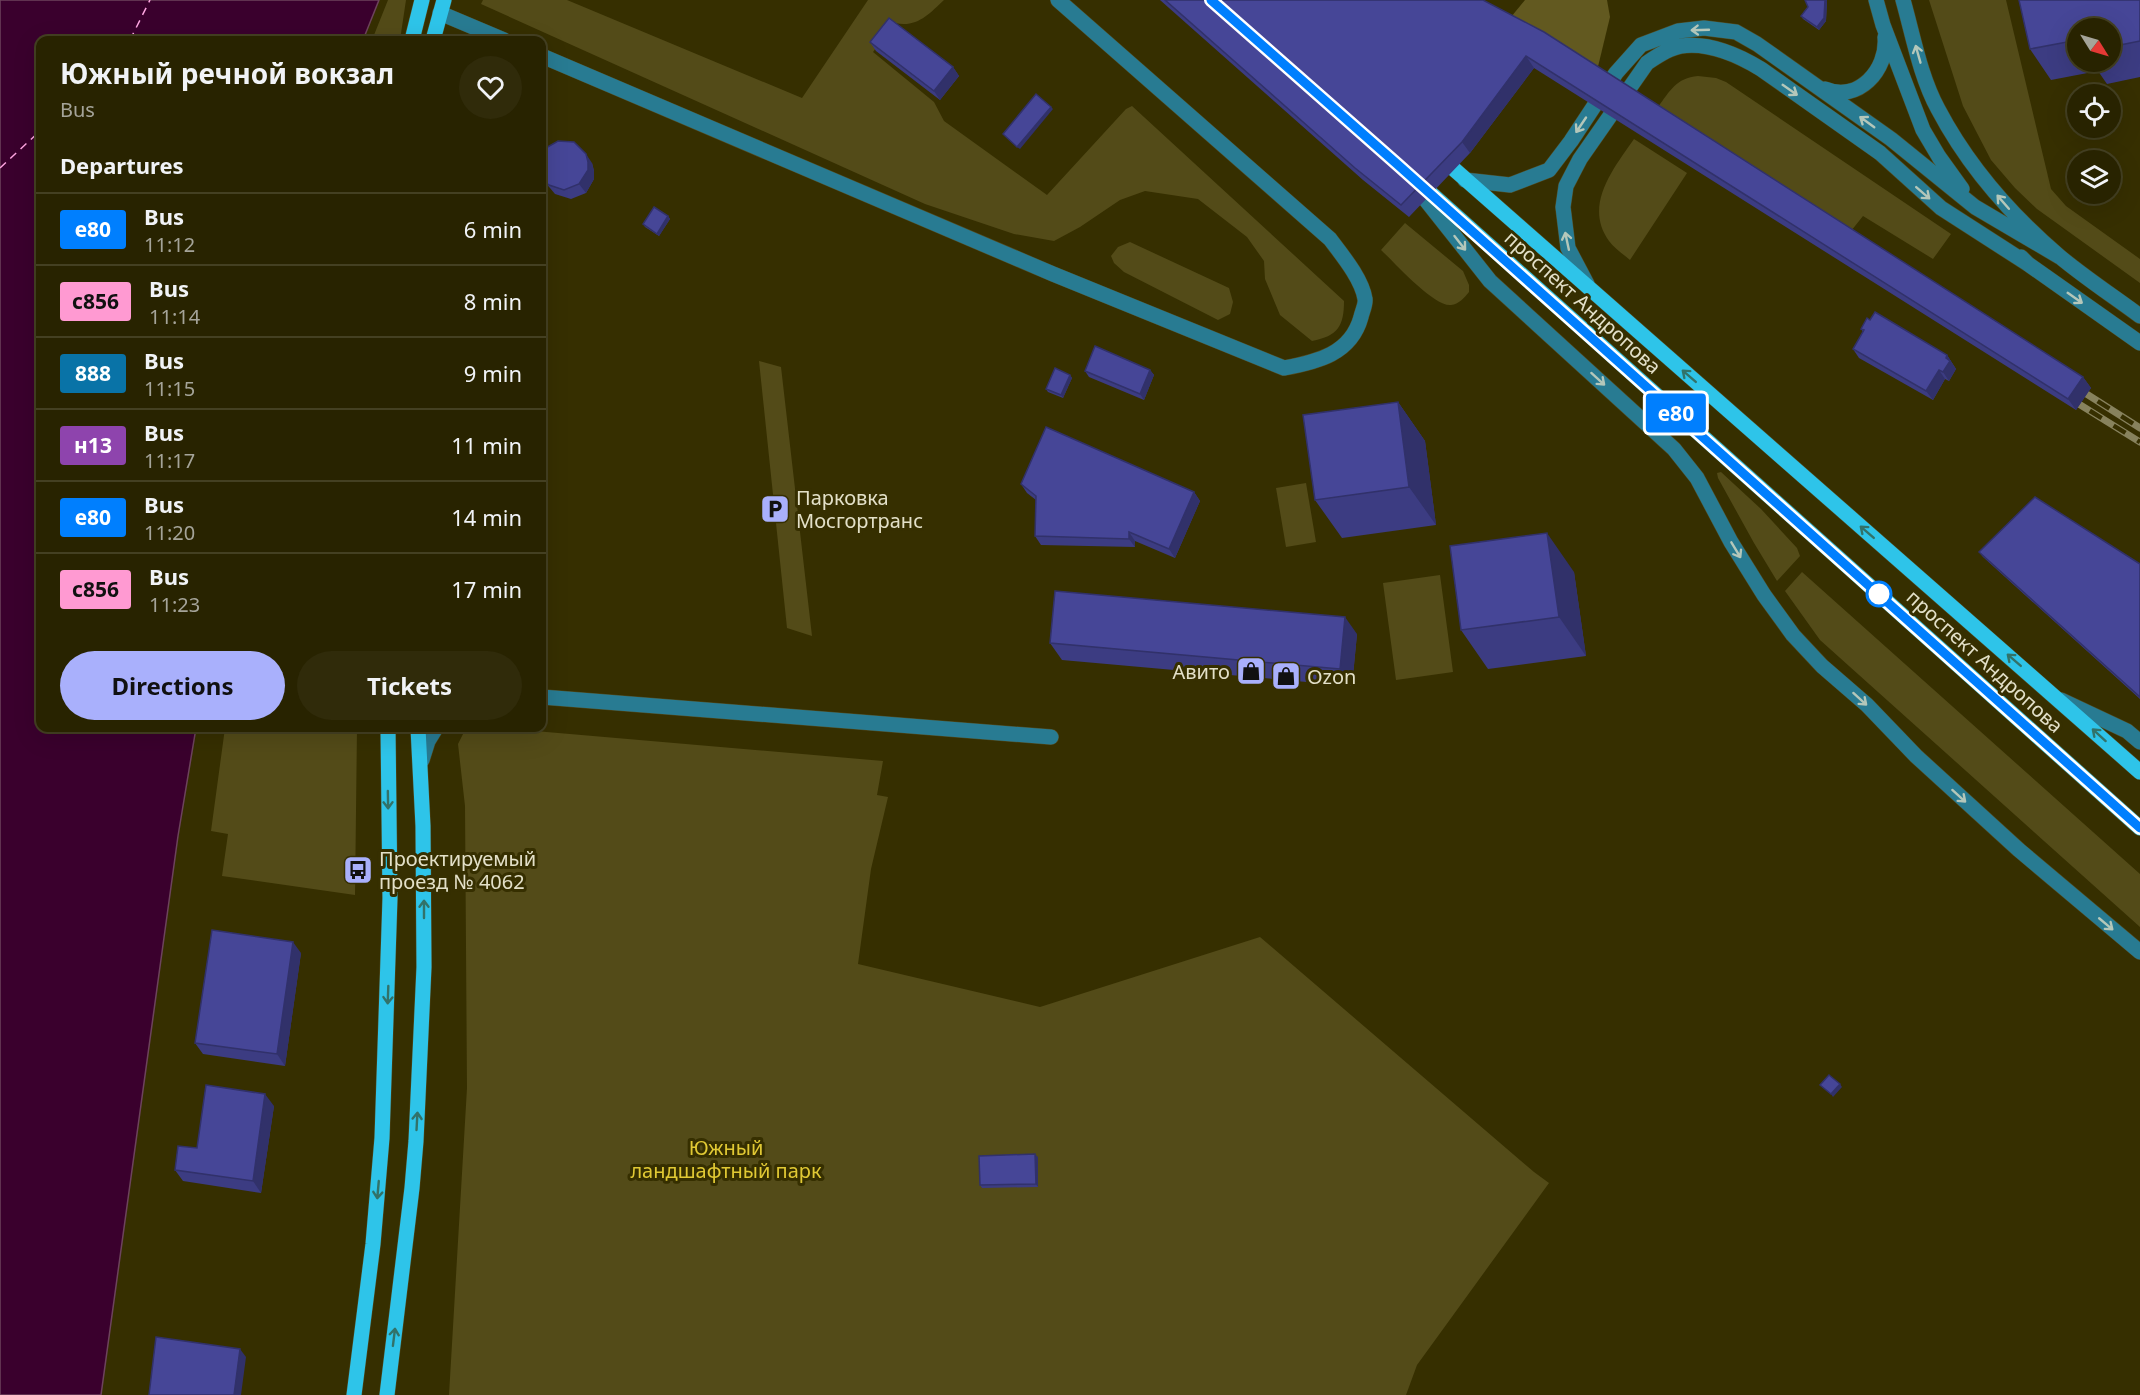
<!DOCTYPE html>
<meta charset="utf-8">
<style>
:root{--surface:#282300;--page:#302b0a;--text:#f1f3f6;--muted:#a5a499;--line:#444022;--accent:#a9b0fc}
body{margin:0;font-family:"Noto Sans",sans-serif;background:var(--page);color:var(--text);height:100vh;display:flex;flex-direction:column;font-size:22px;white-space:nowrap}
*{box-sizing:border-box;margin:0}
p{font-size:20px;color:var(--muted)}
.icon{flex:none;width:33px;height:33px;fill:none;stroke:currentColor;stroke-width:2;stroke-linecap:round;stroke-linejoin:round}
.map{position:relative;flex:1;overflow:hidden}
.drawer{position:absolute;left:36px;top:36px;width:510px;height:696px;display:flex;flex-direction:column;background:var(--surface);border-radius:12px;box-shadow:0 6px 24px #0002,0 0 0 2px var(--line)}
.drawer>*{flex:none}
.badge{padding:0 12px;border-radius:4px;font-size:21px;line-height:39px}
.needle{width:39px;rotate:127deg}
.fabs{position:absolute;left:2067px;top:18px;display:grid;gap:12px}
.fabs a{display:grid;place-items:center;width:54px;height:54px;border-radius:50%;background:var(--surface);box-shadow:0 6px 24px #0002,0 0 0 2px var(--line);font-size:30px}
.map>.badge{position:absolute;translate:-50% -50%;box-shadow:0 0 0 3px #fff}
h2{padding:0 24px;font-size:22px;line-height:54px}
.round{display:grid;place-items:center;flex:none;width:63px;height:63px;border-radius:32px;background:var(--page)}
.headline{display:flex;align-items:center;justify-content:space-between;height:102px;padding:0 24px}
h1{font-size:28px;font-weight:700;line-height:45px}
.primary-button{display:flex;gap:12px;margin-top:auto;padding:12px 24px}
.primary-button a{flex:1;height:69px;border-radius:36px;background:var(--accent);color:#111;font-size:24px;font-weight:700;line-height:69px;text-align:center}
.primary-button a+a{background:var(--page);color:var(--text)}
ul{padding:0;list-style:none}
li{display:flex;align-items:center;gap:18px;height:72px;padding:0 24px;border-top:2px solid var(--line)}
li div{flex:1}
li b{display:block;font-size:22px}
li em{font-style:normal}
li .badge{min-width:66px;font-weight:700;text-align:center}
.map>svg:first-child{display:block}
</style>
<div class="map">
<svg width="2140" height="1395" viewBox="0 0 2140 1395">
<rect width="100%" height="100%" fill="#362f00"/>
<path fill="#534b18" d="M388,0h18l-6,40h-28z
M483,0h84l235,98 66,-98h76c-15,14 -27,28 -49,23l-22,29 61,50 10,19 103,74 79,-86 6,-3 212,195c0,25 -6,35 -32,40l-32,-26 -15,-36 -1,-18 -17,-24 -49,-38 -53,-8 -25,9 -40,27 -26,14 -40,-7 -89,-30 -444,-200z
M1929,0h77l45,189 15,17 74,53v24l-103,-74 -22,-21 -24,-28 -28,-54z
M1698,76l18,2 10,4 225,152 -18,25 -70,-43 -12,15 -193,-124c12,-16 18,-29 40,-31z
M1634,139l53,34 -57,87c-7,-6 -16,-12 -21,-19 -26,-36 5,-73 25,-102z
M1405,223l58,48 6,14v7c-5,6 -10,12 -18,13 -17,2 -57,-43 -70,-55z
M1130,242l99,46 4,14 -3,12 -12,6 -94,-48 -10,-9 -3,-7 7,-9z
M759,361l22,6 31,269 -25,-8z
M1721,472l40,37 36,39 3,8 -23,25 -23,-38 -36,-65 -1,-5z
M1306,483l10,59 -30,5 -10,-59z
M1802,572l338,302v53l-320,-287 -35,-49z
M1440,575l13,97 -57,8 -13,-97z
M225,728h132l-2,167 -133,-19 6,-42 -17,-3z
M465,730l70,1 348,30 -6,34 11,2 -17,72 -13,95 182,43 220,-70 274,235 15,11 -132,182 -11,30h-957l18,-307 -2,-282 -7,-62z"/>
<path fill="#625920" d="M1525,0h82l3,17 -15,62 -84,-62z"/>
<path fill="#3a002d" stroke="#6d435c" stroke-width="1.5" d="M0,0h379l-16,40h-323v688h156l-18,108 -77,559h-101z"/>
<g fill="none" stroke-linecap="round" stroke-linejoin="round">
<path stroke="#fea5e1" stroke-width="1.5" stroke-dasharray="8 6" stroke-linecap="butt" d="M130,40l20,-40
M0,168l40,-37"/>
<g stroke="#524b20" stroke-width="16">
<path id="minor" d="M1876,0l7,25 40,105 16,27 23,32
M1903,0c10,35 17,76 35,109 30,57 72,105 121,147 25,21 54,40 81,60
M440,13l64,27
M542,56l511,218 231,94c33,-6 67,-14 77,-51 1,-5 5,-13 4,-18 -3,-20 -23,-44 -35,-60l-272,-239
M1825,89c33,14 63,-19 60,-52
M1465,180l45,5 39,-15 22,-29 45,-68 25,-28 37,-14 26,-3 32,4 21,12 134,95 84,68 85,50
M1414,185l76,96 184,168 23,29 34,64 33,53 29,40 29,31 45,39 49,51 103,94 121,102
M2021,257l7,7 112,79
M1587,284l-19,-36 -5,-41 3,-21 14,-27 67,-96c10,-7 22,-15 34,-17 28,-4 57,9 80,23l119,84 61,55 87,56
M542,697l509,40
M2061,700l66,31 13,11
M422,760l6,-19 8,-13"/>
</g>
<g stroke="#524b20" stroke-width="16">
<path id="major" d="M412,40l10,-40
M433,40l11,-40
M1439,156l701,616
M1416,180l724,648
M354,1395l19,-151 9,-106 8,-240 -2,-170
M387,1395l25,-207 4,-47 8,-174 -1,-141 -5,-98"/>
</g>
<use href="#minor" stroke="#287b92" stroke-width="15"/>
<use href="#major" stroke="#2ec4e9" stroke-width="15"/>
<g stroke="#87825d" stroke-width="7">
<path id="rail" d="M2074,386l66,42
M2066,396l74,46"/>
</g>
<use href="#rail" stroke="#362f00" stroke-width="4.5" stroke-dasharray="14" stroke-linecap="butt"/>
</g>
<path fill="#3c3c82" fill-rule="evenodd" d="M1160,0h323l600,377 8,11 -15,22 -542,-342 -64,85 -61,64 -46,-37z
M2140,0v77l-33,7 -9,-13 -47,9 -21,-31zM2078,28h32v34h-32z
M1827,1l-1,20 -7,9 -16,-11 -2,-3z
M870,42l83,25 6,9 -19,24 -64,-49z
M592,163l2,8v8l-8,14 -15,6 -16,-5 -5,-6 -7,-8z
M668,216l2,3 -11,17 -14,-9 -2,-3z
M1861,329l86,26 9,14 -7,12 -4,-2 -12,21 -74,-42 -6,-9 10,-17z
M1150,370l4,5 -10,25 -55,-23 -4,-6z
M1070,375l2,3 -9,20 -15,-6 -2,-3z
M1398,402l27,39 11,84 -94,13 -27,-38z
M1021,484l173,8 6,9 -25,57 -40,-17v6l-94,-2 -6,-9 1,-36 -9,-7z
M1979,552l161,12v135l-157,-142z
M1574,572l12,84 -98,13 -27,-39z
M1357,634l-5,52 -290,-26 -12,-17z
M301,953l-16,113 -82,-12 -8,-11z
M274,1106l-13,87 -78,-12 -8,-11 22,-22z
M1038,1157v30l-56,1 -2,-3z"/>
<path fill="#31316a" d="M1825,0h2v1l-1,20 -7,9 -2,-3z
M1526,56l8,12 -64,85 -8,-11z
M953,67l6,9 -19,24 -6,-9z
M1051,107l2,2 -33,40 -3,-2z
M586,154l6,9 2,8v8l-8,14 -7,-9z
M668,216l2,3 -11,17 -2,-2z
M1947,355l9,14 -7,12 -6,-9 3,-14z
M1150,370l4,5 -10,25 -4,-6z
M1939,370l6,9 -12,21 -7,-9z
M1070,375l2,3 -9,20 -2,-3z
M2083,377l8,11 -15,22 -8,-11z
M1398,402l27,39 11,84 -27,-38z
M1194,492l6,9 -25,57 -6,-9z
M1129,532l6,9v6l-6,-8z
M1547,533l27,39 12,84 -27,-39z
M1345,617l12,17 -5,52 -12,-17z
M293,942l8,11 -16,113 -8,-12z
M1840,1084l2,3 -9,10 -2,-3z
M265,1094l9,12 -13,87 -8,-12z
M1035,1154l3,3v30l-2,-3z
M240,1349l6,8 -5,38h-7z"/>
<path fill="#464697" stroke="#31316a" stroke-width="1.5" d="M1165,0h318l61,32 539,345 -15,22 -542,-343 -64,86 -61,63 -46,-37z
M1805,0h20l-1,18 -7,9 -16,-11 7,-9z
M2019,0h121v41l-30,6v-19h-32v12l-48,9z
M889,18l64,49 -19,24 -64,-49z
M1036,94l15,13 -34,40 -14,-13z
M558,141l16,1 12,12 2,8v8l-9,14 -15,6 -15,-5 -6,-5 -1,-6v-18l2,-7z
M654,207l14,9 -11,18 -14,-10z
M1875,312l72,43 -1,3 4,3 -7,11 -4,-2 -13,21 -73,-42 11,-19 -3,-1 6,-11 3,2z
M1095,346l55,24 -10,24 -55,-23z
M1055,368l15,7 -9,20 -15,-6z
M1398,402l11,85 -94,13 -12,-85z
M1046,427l148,65 -25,57 -40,-17v7l-94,-3 1,-40 -15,-12z
M2035,497l105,67v133l-161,-145z
M1547,533l12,84 -98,13 -11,-84z
M1055,591l290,26 -5,52 -290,-26z
M212,930l81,12 -16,112 -82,-11z
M1829,1075l11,9 -9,10 -11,-9z
M206,1085l59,9 -12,87 -78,-11 3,-24 19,2z
M1035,1154l1,30 -56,1 -1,-29z
M156,1337l84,12 -6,46h-85z"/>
<defs><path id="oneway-shaft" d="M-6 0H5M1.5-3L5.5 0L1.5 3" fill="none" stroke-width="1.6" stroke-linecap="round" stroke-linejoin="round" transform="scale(1.5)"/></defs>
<g stroke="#b4c7ba">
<use href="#oneway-shaft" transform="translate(1700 30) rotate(178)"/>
<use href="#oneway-shaft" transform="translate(1918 54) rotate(-106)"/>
<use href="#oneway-shaft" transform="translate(1790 90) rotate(35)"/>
<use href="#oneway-shaft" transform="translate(1867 122) rotate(-144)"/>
<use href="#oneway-shaft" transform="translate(1581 125) rotate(124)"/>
<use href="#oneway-shaft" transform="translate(1923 193) rotate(41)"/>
<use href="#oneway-shaft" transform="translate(2003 202) rotate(-131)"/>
<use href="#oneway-shaft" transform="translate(1567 241) rotate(-102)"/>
<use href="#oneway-shaft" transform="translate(1460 243) rotate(52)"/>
<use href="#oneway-shaft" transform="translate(2075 298) rotate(35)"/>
<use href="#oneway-shaft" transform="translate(1598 379) rotate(42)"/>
<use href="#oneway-shaft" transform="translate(1736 550) rotate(59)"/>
<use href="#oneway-shaft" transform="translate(1860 699) rotate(42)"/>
<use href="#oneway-shaft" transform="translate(1959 796) rotate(42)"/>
<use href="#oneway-shaft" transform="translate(2106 924) rotate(40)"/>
</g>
<g stroke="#327269">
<use href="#oneway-shaft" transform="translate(1689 376) rotate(-139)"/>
<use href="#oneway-shaft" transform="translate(1867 532) rotate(-139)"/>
<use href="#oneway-shaft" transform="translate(2014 660) rotate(-139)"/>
<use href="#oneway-shaft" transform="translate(2099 735) rotate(-138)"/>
<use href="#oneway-shaft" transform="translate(388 800) rotate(89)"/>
<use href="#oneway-shaft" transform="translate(424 909) rotate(-90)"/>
<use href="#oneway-shaft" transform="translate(388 995) rotate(92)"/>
<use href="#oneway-shaft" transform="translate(417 1121) rotate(-87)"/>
<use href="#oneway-shaft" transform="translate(378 1190) rotate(95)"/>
<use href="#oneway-shaft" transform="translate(394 1337) rotate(-83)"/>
</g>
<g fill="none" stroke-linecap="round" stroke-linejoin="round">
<g stroke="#fff" stroke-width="14">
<path id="line" d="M1211,0l186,164 743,664"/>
</g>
<use href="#line" stroke="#007ffe" stroke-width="9"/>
</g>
<defs>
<g id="parking-square" transform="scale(1.5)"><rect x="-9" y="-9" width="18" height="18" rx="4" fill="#a9b0fc" stroke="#362f00"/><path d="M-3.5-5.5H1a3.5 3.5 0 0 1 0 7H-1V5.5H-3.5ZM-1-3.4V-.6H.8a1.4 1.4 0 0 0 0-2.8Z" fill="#111"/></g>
<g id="shop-square" transform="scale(1.5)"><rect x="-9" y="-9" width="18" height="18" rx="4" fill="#a9b0fc" stroke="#362f00"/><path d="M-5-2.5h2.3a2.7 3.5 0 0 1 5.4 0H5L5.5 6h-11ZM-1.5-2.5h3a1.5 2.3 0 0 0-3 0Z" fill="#111"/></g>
<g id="bus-square" transform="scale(1.5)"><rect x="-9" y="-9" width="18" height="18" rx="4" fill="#a9b0fc" stroke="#362f00"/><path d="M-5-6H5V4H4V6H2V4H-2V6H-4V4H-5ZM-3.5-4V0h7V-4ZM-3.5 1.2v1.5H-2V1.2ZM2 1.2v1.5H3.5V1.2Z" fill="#111"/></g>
</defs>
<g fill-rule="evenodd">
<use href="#parking-square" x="775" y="509"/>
<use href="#shop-square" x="1251" y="671"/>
<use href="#shop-square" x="1286" y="676"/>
<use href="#bus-square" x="358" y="870"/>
</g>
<circle fill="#fff" stroke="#007ffe" stroke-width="3" cx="1879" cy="594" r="12"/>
<g text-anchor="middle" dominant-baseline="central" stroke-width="6" stroke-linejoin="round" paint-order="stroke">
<g font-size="20" fill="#e3e0c8" stroke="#362f00">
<text transform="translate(1583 302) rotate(42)">проспект Андропова</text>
<text transform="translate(1985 661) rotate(42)">проспект Андропова</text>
</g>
<g font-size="20" fill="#e3e0c8" stroke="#362f00" text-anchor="start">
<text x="796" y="497">Парковка<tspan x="796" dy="23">Мосгортранс</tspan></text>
<text x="1230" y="671" text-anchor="end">Авито</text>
<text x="1307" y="676">Ozon</text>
<text x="379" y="858">Проектируемый<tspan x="379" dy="23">проезд № 4062</tspan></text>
</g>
<g font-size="20" fill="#e1c934" stroke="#362f00">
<text x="726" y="1147">Южный<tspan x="726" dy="23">ландшафтный парк</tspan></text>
</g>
</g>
</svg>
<div class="fabs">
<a><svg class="needle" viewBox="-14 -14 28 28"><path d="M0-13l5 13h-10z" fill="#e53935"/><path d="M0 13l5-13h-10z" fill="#a5a499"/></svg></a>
<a><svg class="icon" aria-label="locate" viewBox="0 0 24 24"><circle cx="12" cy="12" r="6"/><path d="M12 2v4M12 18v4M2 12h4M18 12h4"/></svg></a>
<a><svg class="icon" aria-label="layers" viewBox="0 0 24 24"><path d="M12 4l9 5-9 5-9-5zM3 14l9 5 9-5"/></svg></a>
</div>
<b class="badge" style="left:1676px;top:413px;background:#007ffe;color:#fff">е80</b>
<section class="drawer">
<div class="headline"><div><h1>Южный речной вокзал</h1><p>Bus</p></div><a class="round"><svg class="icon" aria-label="heart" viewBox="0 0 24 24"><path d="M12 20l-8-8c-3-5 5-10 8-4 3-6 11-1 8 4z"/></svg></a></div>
<h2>Departures</h2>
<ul>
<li><span class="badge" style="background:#007ffe;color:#fff">е80</span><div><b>Bus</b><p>11:12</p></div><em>6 min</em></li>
<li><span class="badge" style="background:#ff9ad2;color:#111">с856</span><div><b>Bus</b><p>11:14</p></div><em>8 min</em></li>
<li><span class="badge" style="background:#0973a7;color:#fff">888</span><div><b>Bus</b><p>11:15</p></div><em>9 min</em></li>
<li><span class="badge" style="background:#8e44ad;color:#fff">н13</span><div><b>Bus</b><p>11:17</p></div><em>11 min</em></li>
<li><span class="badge" style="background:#007ffe;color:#fff">е80</span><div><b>Bus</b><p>11:20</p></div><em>14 min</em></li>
<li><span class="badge" style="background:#ff9ad2;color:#111">с856</span><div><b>Bus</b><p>11:23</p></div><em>17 min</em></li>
</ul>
<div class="primary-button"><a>Directions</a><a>Tickets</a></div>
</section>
</div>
